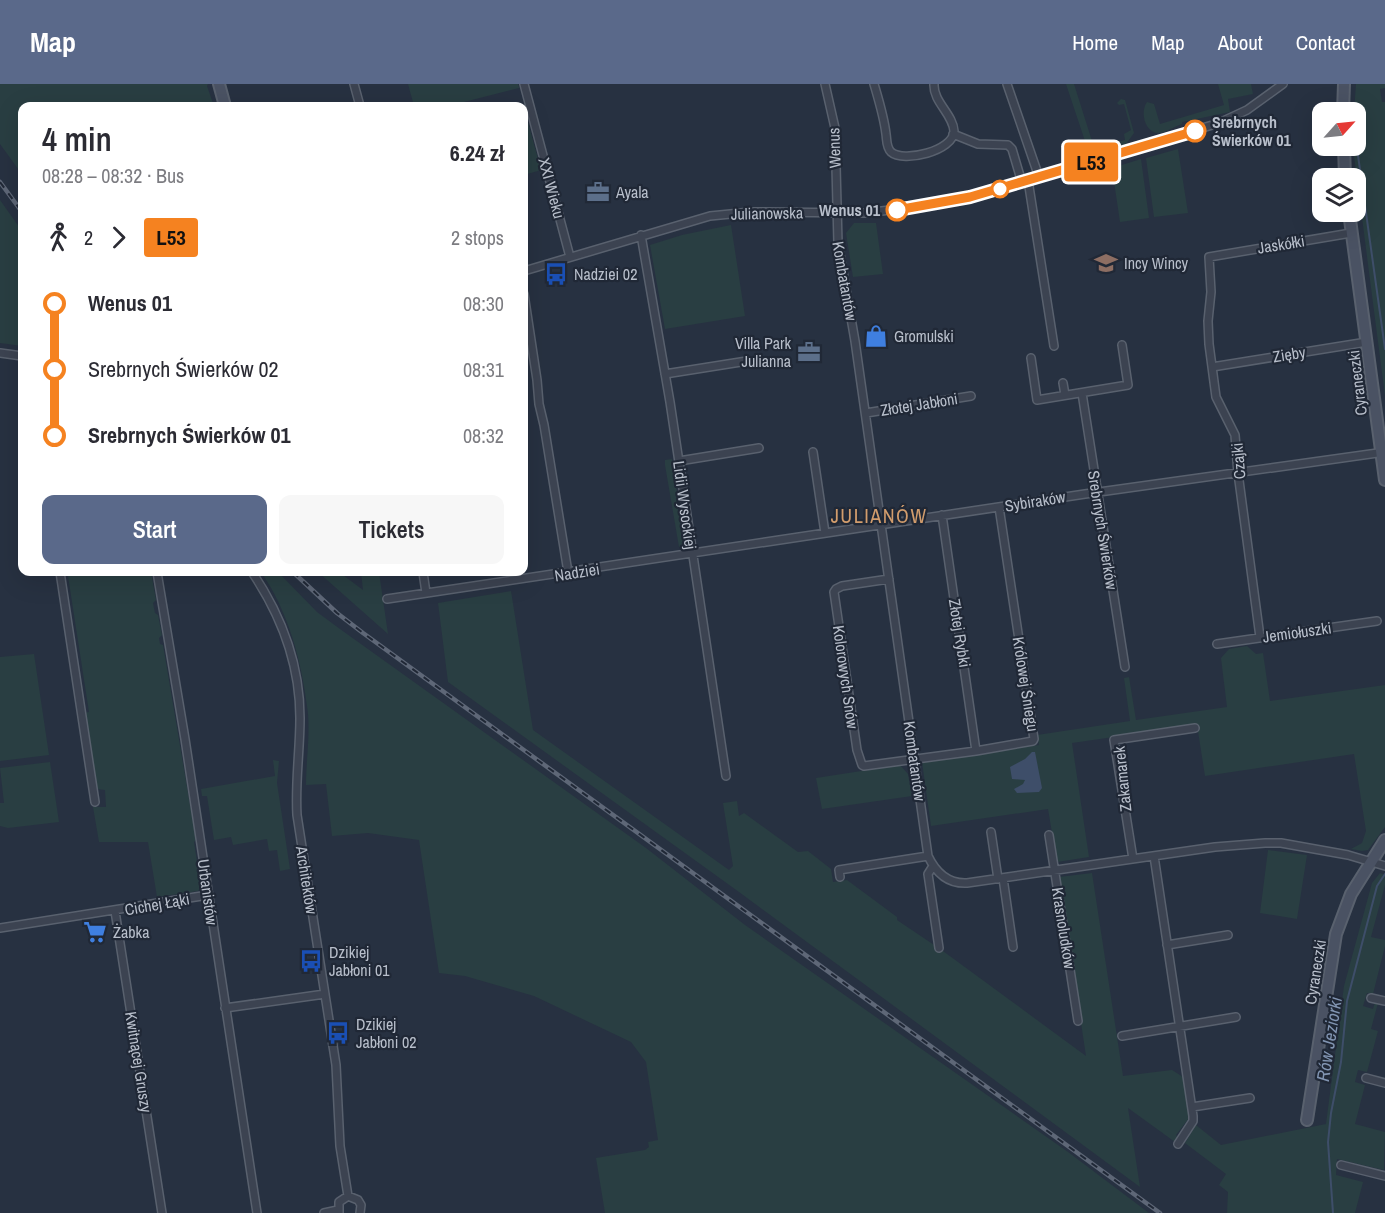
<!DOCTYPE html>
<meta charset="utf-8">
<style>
:root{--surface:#fff;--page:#f7f7f7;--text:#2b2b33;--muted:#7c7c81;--accent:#5a698a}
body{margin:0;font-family:"Archivo Narrow",sans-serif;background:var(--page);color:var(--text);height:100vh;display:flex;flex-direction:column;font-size:22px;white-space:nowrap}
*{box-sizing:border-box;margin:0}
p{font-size:20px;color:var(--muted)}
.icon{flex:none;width:33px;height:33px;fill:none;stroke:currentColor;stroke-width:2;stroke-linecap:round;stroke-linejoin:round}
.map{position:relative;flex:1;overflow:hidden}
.sheet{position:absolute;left:18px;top:18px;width:510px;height:474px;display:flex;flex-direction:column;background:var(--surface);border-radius:12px;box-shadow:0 6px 24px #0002}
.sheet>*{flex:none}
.badge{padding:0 12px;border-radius:4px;font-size:21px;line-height:39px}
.needle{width:39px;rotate:63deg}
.controls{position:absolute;left:1312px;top:18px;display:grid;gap:12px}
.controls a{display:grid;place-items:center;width:54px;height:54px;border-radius:12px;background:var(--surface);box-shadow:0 6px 24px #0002;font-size:30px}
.map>.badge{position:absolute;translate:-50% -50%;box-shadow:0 0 0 3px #fff}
.legs{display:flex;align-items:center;gap:9px;height:66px;padding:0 24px;font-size:20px}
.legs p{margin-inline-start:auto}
.summary{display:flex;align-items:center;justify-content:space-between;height:102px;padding:0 24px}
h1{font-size:33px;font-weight:600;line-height:45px}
.button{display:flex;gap:12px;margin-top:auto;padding:12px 24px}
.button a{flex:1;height:69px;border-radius:12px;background:var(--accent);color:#fff;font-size:24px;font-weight:600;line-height:69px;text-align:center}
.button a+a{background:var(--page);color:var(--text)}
ul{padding:0 24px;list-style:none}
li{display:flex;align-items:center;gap:21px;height:66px;font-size:22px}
li i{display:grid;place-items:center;width:9px;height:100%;margin:0 8px;background:currentColor}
li i::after{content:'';width:15px;height:15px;margin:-8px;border:4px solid;border-radius:50%;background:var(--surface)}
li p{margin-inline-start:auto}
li:first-child i{background:linear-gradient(#0000 50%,currentColor 0)}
li:last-child i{background:linear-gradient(currentColor 50%,#0000 0)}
header{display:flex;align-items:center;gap:36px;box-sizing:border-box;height:84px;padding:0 30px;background:var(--accent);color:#fff}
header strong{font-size:28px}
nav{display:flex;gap:33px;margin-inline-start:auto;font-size:21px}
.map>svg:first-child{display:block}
</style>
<header>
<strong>Map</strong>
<nav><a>Home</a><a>Map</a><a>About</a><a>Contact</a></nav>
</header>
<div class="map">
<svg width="1385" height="1129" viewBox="0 0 1385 1129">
<rect width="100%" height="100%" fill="#273141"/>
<path fill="#293e42" d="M0,0h208l-1,2 7,20h-192v71l-1,-4 -21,-29z
M408,0h110l1,4 -55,14 1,4h-51z
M1066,0h8l18,57 8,-1 2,6 23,-6 -1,-6 7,-4 -7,-26 -5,1 -2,-2 4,-4 4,1 9,33 -8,11 -36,11 -1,-3 9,-5 -10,3z
M1218,0h33l2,10 -25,5 2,13 -48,10v2c-7,2 -17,9 -23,9 -15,0 -19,-22 -12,-31l7,2 6,20 64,-19z
M1356,0h29v4l-5,1 2,13h3v294l-32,-248v-2h3v-17h7l-1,-5 -6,-1v-11h-2z
M526,31l15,55 -17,5v-59z
M1178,65l10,64 -34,4 -8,-59z
M1141,75l8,59 -29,4 -8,-54z
M0,116l22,31v115l-22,-3z
M854,139h22l7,51 -30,3 -7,-44z
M731,141l14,91 -80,13 -15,-84 32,-10z
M672,375l12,81 -1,7h-4l-14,-82v-5z
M69,488h82l5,28 -3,3 2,10 3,2 4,20 -3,3 1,6 3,1 33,195 -2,2 7,45 -3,4 -41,6 -9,-55h-49l-6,-35h13l-1,-17 -8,-1 -2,-2 -12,-74 6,-1 -21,-136h-2v-3z
M261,488h17l39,40 23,17 306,219 99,77 323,227 81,61h-544l-9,-55 49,-8 4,-3 -1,-5 10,-2 -12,-78 -15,-20 -97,-46 -69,-20 -26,-3 -20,-133 -51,-7 -36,3 -6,-52 -20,1c0,-25 5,-55 1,-79 -6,-47 -19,-95 -46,-134z
M318,488h21l24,18 -2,-18h18l9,62z
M511,507l22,139 196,140 4,-4 -10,-63 14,-2 2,15 5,-3 54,39 10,-1 23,18 2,13 14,-2 50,37v3l46,31 143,105 -27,-179 33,-4 31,203 49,-6 11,7 6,41 -13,17 2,3 -3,4 -47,-34 12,79 -401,-295 -291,-210 -10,-79z
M1247,562l9,8 7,-1 7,48 115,-16v142l-17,23 -6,1 -11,-2 11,-6 4,-12 -12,-77 -149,22 -8,-51 -125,18 17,114 -32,5 -9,-53 -117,17 -9,-64 117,-17 -2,-10 93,-14 -6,-43 5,-1 7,43 91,-13 -6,-49 8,-9z
M34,570l15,101 -49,6v-104z
M273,676l6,1 -2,22 13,86 -10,2 -3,-21 -8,1 -2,-12 -34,6 -2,-8 -17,3 -7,-44h-5l-1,-7 74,-13z
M50,678l9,60 -51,6 -8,-2v-23h4l-4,-35z
M900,681l8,9 4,22 -90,13 -6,-31z
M1268,766l39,5 -10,64 -37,-6z
M1380,789l5,2v10l-14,52 14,3v6l-12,48 -6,-1 -4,13 10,3 2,-7 3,1 -7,26 7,2 -11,41 -9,-2 -3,12 10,3 -10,39 30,8 -1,38 -47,-11 -1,16 27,7 -8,31h-128l1,-21 -9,-7 7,-11 -41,-31 11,-18 25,20 105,-21 18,-138 28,-103z"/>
<path fill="#3e4e69" d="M1032,668h3l7,36 -3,4 -22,1 -3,-4 9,-5 2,-4 -13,-1 -2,-12 15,-8z"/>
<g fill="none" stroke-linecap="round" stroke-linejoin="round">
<path stroke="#3e4e69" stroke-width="2" d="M1356,57l29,208
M1333,1129l-5,-71 3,-29 10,-51 6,-61 30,-115 8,-12"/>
<g stroke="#59616e" stroke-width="10">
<path id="street" d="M354,0l6,22
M524,0l46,173
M825,0l10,44 3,115 17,98 73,515c8,17 20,28 39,27l248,-36 50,-4h16l67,12 37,11
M874,0c5,17 10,33 12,50 1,6 0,13 5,18 12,11 63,-1 63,-21 -1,-17 -21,-29 -20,-47
M1007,0l32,93
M953,50l25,10 30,1 4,4 8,27
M1028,96l26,166
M641,151l29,167 56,374
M524,187l186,-55 41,-4 114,1 75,-9 59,-15 220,-66 28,-13 36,-26
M524,210l13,86 2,24 5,21 23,141
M0,269l22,3
M1031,274l6,42 91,-15 -6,-40
M1212,283l155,-25
M665,290l82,-13
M1063,299l2,12
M1082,309l43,274
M866,329l105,-17
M813,368l12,81
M679,377l80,-13
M942,431l34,236
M60,488l35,230
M157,488l28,167 72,474
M252,488c29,43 48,93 48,146 0,33 -5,64 -3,97l39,250 4,81 8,50
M423,488l3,21
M889,495l-47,7 -6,3 -2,3 23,158 5,15 2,1 112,-15 57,-10 1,-2 -35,-232
M387,515l698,-105 300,-42
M1260,553l-22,-164 -3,-38 -19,-38 -7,-53 -1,-23 3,-29 -2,-35 142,-24
M1217,560l160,-23
M991,748l7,47
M1049,751l29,186
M1154,772l39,260v5l-15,23
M1133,775l-19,-119 81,-12
M933,782l-5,8 11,74
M840,793l-1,-7 89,-14
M1003,794l10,69
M115,827l47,302
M0,844l208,-33
M1167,861l61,-10
M1371,914l14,3
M225,924l100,-14
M1122,952l114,-19
M1366,994l19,5
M1192,1023l58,-9
M1341,1081l44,11
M324,1129l14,-3
M339,1129v-11l9,-6 10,4 3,5 -1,8"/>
</g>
<g stroke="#59616e" stroke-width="14">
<path id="secondary" d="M219,0l6,22
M1343,28l1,-28
M1344,62l1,32
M1349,128l36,268
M1307,1036l29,-186 15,-40 34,-54"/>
</g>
<use href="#street" stroke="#3c4351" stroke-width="7"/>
<use href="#secondary" stroke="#4a5263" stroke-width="10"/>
<g stroke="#5e6777" stroke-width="4.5">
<path id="rail" d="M0,98l22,30
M293,488l44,41 26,20 797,580"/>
</g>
<use href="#rail" stroke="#202836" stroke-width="2" stroke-dasharray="7" stroke-linecap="butt"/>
</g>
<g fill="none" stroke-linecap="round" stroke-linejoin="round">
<g stroke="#fff" stroke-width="14">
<path id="line-1" d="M897,126l73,-13 225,-66"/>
</g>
<use href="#line-1" stroke="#f58220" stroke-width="9"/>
</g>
<defs>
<g id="office-bare" transform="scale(1.8)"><path d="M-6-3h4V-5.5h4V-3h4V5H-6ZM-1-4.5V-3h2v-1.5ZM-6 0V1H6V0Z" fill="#5c6f8a" stroke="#202836" stroke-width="2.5" paint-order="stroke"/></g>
<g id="school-bare" transform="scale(1.8)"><path d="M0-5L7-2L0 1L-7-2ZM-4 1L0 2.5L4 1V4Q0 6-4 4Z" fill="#8d6e63" stroke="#202836" stroke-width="2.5" paint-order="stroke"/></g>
<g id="bus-bare" transform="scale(1.8)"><path d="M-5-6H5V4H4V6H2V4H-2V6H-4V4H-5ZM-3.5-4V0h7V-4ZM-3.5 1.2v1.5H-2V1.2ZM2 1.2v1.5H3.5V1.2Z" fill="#1a4fb4" stroke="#202836" stroke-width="2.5" paint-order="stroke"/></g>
<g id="shop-bare" transform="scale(1.8)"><path d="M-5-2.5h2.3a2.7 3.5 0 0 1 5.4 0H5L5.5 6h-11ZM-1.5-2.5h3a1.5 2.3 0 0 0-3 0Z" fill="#3f7fe0" stroke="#202836" stroke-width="2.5" paint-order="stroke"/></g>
<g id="supermarket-bare" transform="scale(1.8)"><path d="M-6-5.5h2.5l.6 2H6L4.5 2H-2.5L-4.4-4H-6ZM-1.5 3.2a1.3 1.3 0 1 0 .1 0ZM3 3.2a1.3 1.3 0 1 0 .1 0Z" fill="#3f7fe0" stroke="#202836" stroke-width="2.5" paint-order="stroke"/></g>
</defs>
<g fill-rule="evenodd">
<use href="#office-bare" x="598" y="108"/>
<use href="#school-bare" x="1106" y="179"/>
<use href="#bus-bare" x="556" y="190"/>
<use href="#shop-bare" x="876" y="252"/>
<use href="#office-bare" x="809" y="268"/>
<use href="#supermarket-bare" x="95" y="848"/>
<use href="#bus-bare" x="311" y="877"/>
<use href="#bus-bare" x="338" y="949"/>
</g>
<g fill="#fff" stroke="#f58220" stroke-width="3">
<circle cx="1195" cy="47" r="10"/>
<circle cx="1000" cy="105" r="8"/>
<circle cx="897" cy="126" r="10"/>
</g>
<g text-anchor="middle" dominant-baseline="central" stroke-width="4.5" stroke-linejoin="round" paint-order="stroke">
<g font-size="16" font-weight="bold" fill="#b8bfcb" stroke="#202836" text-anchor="start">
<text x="1212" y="38">Srebrnych<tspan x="1212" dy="18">Świerków 01</tspan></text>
<text x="880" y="126" text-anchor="end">Wenus 01</text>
</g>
<g font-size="16" fill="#b8bfcb" stroke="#202836">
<text transform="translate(834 64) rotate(-92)">Wenus</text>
<text transform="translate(552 104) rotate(75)">XXI Wieku</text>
<text transform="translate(767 129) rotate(-1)">Julianowska</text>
<text transform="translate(1281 160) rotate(-9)">Jaskółki</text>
<text transform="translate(845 197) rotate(80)">Kombatantów</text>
<text transform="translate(1289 270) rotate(-9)">Zięby</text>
<text transform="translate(1357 299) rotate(-97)">Cyraneczki</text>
<text transform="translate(919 320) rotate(-9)">Złotej Jabłoni</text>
<text transform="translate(1238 377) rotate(-95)">Czajki</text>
<text transform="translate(1035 417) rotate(-9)">Sybiraków</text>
<text transform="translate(685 421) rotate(82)">Lidii Wysockiej</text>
<text transform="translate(1103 446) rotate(81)">Srebrnych Świerków</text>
<text transform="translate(577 488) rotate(-9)">Nadziei</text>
<text transform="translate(1297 548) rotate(-8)">Jemiołuszki</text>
<text transform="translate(960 549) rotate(81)">Złotej Rybki</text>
<text transform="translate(846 593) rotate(82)">Kolorowych Snów</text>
<text transform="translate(1026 600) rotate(81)">Królowej Śniegu</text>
<text transform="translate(915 677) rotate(82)">Kombatantów</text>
<text transform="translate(1122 695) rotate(-96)">Zakamarek</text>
<text transform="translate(307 796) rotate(81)">Architektów</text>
<text transform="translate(208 808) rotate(82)">Urbanistów</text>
<text transform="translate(157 820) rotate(-10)">Cichej Łąki</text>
<text transform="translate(1064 844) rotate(81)">Krasnoludków</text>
<text transform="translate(1315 888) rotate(-81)">Cyraneczki</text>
<text transform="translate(139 978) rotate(81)">Kwitnącej Gruszy</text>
</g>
<g font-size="16" fill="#b8bfcb" stroke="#202836" text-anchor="start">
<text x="616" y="108">Ayala</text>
<text x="1124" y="179">Incy Wincy</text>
<text x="574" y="190">Nadziei 02</text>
<text x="894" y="252">Gromulski</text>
<text x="791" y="259" text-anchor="end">Villa Park<tspan x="791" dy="18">Julianna</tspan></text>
<text x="113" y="848">Żabka</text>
<text x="329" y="868">Dzikiej<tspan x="329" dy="18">Jabłoni 01</tspan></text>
<text x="356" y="940">Dzikiej<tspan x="356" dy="18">Jabłoni 02</tspan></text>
</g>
<g font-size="18" font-style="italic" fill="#8194b1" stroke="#202836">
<text transform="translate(1329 955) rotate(-81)">Rów Jeziorki</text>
</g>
<g font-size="20" letter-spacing="1.5" fill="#d29d6d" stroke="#202836">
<text x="879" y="431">JULIANÓW</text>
</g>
</g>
</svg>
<div class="controls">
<a><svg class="needle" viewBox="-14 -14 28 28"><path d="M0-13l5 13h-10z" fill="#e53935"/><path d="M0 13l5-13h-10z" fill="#7c7c81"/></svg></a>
<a><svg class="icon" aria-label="layers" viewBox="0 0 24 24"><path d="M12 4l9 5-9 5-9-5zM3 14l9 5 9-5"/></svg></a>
</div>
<b class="badge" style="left:1091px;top:78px;background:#f58220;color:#111">L53</b>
<section class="sheet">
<div class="summary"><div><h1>4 min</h1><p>08:28 – 08:32 · Bus</p></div><b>6.24 zł</b></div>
<div class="legs"><svg class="icon" aria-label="walk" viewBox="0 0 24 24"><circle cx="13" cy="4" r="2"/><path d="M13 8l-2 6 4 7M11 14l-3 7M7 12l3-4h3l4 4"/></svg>2<svg class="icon" aria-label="forward" viewBox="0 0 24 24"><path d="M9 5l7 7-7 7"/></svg><b class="badge" style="background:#f58220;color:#111">L53</b><p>2 stops</p></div>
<ul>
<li><i style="color:#f58220"></i><b>Wenus 01</b><p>08:30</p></li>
<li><i style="color:#f58220"></i><span>Srebrnych Świerków 02</span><p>08:31</p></li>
<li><i style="color:#f58220"></i><b>Srebrnych Świerków 01</b><p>08:32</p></li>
</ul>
<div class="button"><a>Start</a><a>Tickets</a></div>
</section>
</div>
